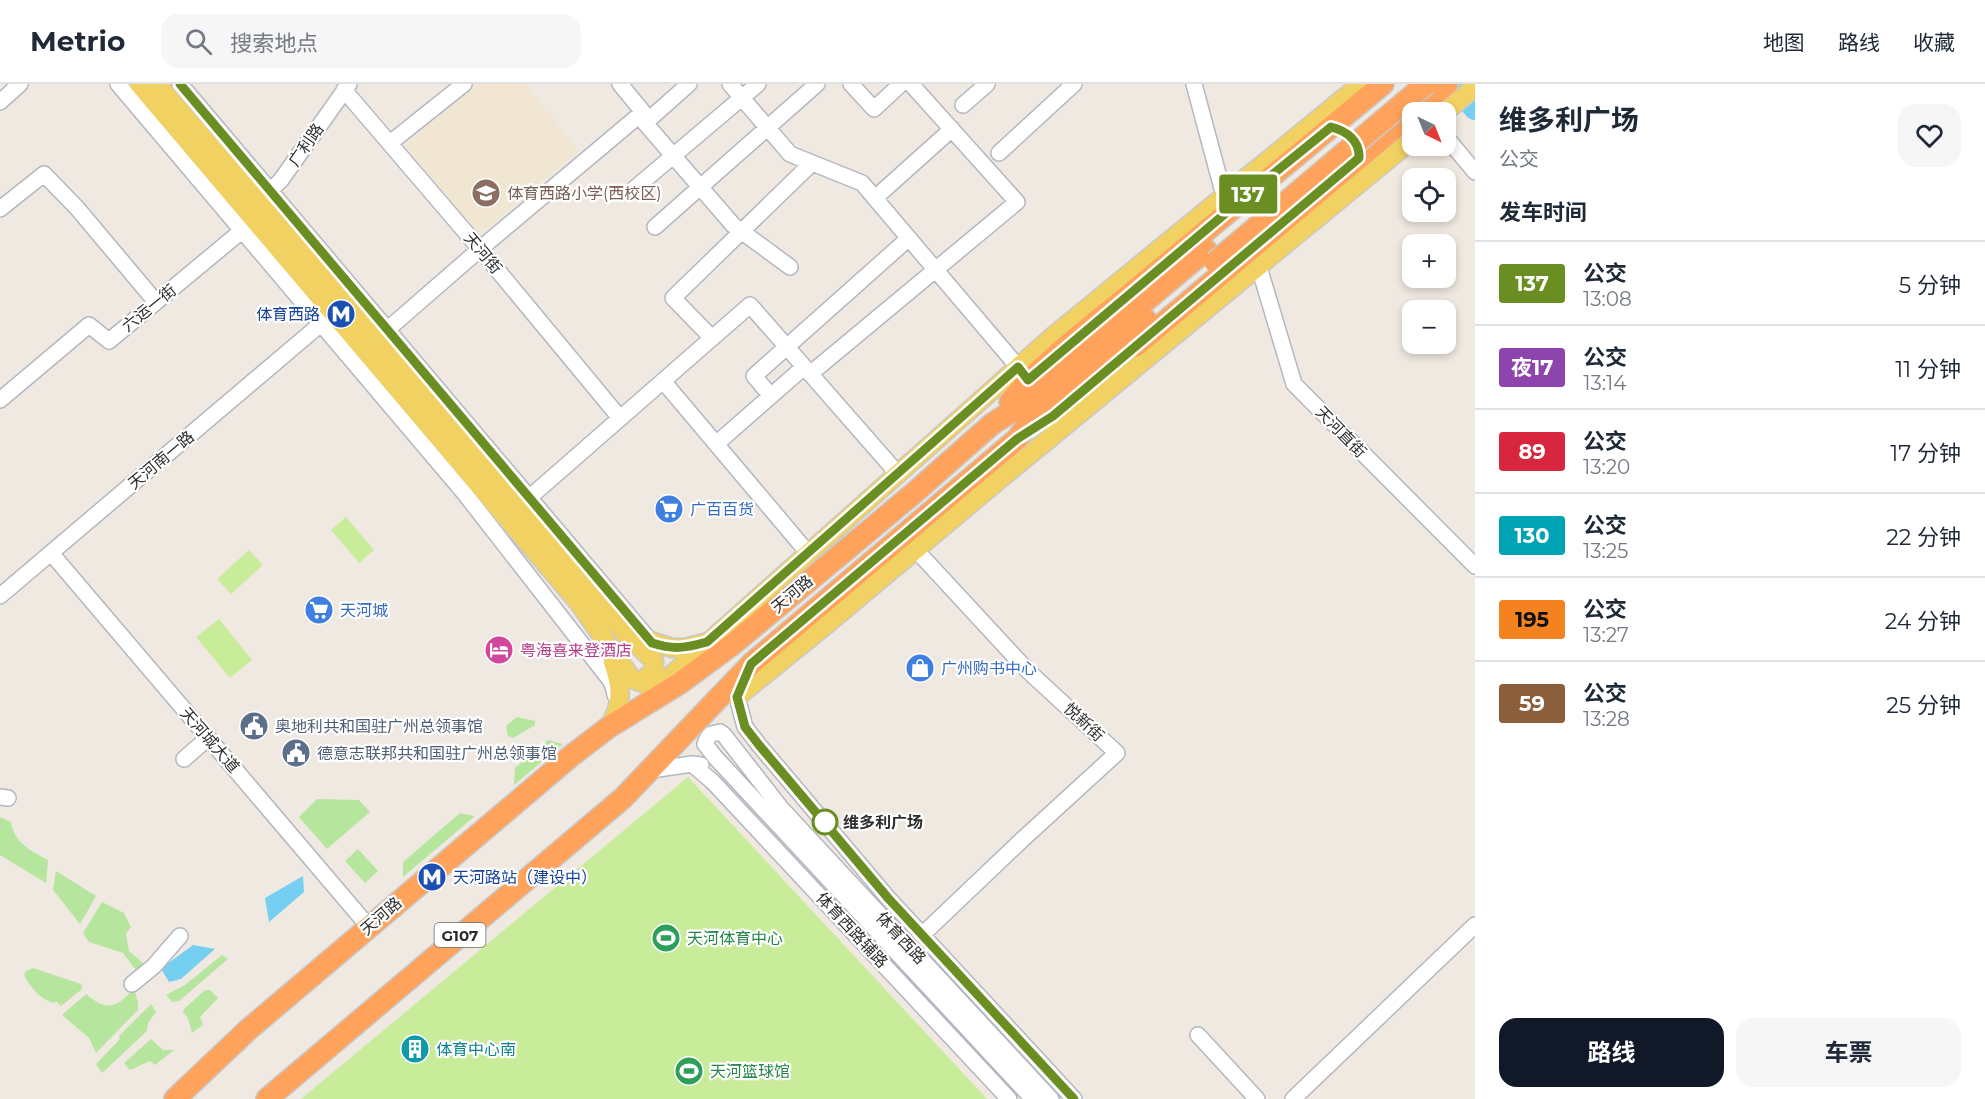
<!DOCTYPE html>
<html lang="zh">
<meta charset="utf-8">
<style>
:root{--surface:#fff;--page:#f6f6f7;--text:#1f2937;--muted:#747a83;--line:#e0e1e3;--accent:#111827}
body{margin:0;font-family:Montserrat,"Noto Sans SC",sans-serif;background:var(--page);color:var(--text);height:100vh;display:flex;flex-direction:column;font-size:22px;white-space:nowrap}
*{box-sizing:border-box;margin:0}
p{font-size:20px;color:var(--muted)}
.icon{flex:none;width:33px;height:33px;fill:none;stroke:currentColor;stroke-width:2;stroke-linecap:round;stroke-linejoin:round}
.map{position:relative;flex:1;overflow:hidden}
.sheet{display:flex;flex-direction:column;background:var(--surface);width:510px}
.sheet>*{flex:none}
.badge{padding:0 12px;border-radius:4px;font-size:21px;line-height:39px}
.needle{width:39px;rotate:137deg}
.tools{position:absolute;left:1402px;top:18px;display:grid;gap:12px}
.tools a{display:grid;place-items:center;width:54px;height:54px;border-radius:12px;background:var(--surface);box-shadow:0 3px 9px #0003;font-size:30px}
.map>.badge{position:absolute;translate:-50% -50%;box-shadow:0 0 0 3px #fff}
h2{padding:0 24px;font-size:22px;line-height:54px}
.round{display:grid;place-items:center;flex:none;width:63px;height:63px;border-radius:18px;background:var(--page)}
.overview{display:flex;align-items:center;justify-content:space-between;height:102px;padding:0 24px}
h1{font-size:28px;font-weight:700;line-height:45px}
.primary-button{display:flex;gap:12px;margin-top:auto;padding:12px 24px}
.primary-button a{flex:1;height:69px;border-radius:18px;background:var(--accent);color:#fff;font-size:24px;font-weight:700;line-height:69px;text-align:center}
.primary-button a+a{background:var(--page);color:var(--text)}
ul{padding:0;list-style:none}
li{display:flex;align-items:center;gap:18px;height:84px;padding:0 24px;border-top:2px solid var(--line)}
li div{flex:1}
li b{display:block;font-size:22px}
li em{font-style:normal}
li .badge{min-width:66px;font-weight:700;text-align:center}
header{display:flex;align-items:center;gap:36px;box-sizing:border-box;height:84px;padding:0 30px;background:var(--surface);border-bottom:2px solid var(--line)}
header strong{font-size:28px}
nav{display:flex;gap:33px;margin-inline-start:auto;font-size:21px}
.search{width:420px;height:54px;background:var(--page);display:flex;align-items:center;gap:15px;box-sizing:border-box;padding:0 21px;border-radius:18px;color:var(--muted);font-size:22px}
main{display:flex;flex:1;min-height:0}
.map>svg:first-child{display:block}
</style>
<header>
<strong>Metrio</strong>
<div class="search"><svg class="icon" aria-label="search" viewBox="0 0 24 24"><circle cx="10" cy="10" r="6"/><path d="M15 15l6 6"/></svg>搜索地点</div>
<nav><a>地图</a><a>路线</a><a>收藏</a></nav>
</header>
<main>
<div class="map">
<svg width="1475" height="1015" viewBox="0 0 1475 1015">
<rect width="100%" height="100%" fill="#efe9e1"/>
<path fill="#f0e6d1" d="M471,0h55l52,67 -99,83 -74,-88z"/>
<path fill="#b6e59e" d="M517,633l18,4v4l-22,13 -5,-2 -2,-10z
M548,656l15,4 -49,41 1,-17z
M317,715l42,1 11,12 -43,37 -28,-32z
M460,729l15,3 -72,61v-15z
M0,733l11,5c3,21 20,29 37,38l-2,23 -46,-28z
M358,765l20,22 -13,12 -20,-22z
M56,787l40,25 -16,28 -27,-34z
M102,818l22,11 7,14 -5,7 3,17 16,14 -10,4 -12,-16 -34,-11 -6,-9z
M222,871l6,4 -49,42 -7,1 -6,-7 19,-10z
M33,884l48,16 1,5 -21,17 -5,-5 -2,2c-13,-3 -24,-16 -30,-28l2,-4z
M134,904l4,14v8l-42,43 -7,-15 -27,-23 24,-21c21,18 31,14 48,-6z
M205,906h5l8,8 -18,19 3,8 -11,8 -4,-15 -5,-6 1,-3z
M151,920l5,8 -8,11 -1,8 -45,42 -6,-9 24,-25 -1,-3z
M151,955l12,11h11l-19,15 -5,-4 -20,9 -6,-7z"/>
<path fill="#c9ec9a" d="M346,433l28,33 -15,13 -28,-33z
M249,466l14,15 -32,29 -14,-15z
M219,535l33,41 -22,18 -34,-41z
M688,693l299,322h-686z"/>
<path fill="#75cff0" d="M303,792l1,16 -35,30 -4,-24z
M193,861l22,4 -34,30 -12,3 -9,-15 10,-5z"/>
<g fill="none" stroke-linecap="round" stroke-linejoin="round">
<path stroke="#75cff0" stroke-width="22" d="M1452,0l23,25"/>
<g stroke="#b4b7c1" stroke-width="18">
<path id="minor" d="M118,0l347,410 145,186 3,6 2,9
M180,0l472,559
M689,0l-44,39 88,102 57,42
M730,0l60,70 72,29 156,184
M851,0l23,25 27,-25
M1194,0l30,112
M344,6l136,159 140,169
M0,18l20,-18
M963,21l24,-21
M1446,53l29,35
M390,59l74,-59
M999,69l75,-69
M634,105l124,-105
M265,112l16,-16 68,-96
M875,114l77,-69
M0,125l44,-35 33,34 79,94
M655,143l162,-143
M1259,183l35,117 181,182
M380,252l100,-87 163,-137 -23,-28
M712,254l-39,-40 139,-135
M810,290l207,-172 -106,-118
M663,297l145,172
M771,312l-17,-20 155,-138
M0,316l89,-75 20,16 141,-117
M716,360l88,-77
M530,413l220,-192 148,169
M916,466l112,121 89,82 -93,85 -102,97
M51,469l318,374
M0,512l329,-279
M737,613l8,30 14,18 129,153 186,201
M184,675l24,-21
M692,680l21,18 296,317
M651,686l41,-6 9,1
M0,713l8,1
M132,900l22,-18 26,-30
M1198,951l59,64
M1033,1015l-318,-342 -10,-13 2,-5 4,-5 9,-2 4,3 57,73 270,291
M1293,1015l182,-174"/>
</g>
<g stroke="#c9c9c9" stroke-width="21">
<path id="major" d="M139,0l440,519 53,76 8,3 14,-11v-10l-31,-30 -20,-21 -324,-384 -122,-142
M1445,28l30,-25
M633,551l39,13h13l19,-5
M650,610l402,-357 309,-253
M737,613l90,-73 173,-145 413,-340
M609,643c14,-24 13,-39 4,-65"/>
</g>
<g stroke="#c9c9c9" stroke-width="24">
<path id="highway" d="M1136,262l311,-262
M1010,318c36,-44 84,-78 128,-115 81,-68 163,-135 245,-203
M175,1015l74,-70 322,-273 38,-29 71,-44 53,-39 181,-151 78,-69 27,-17 187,-157
M267,1015l356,-301 128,-134 266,-225 20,-27 109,-92"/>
</g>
<use href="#minor" stroke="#fff" stroke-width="15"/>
<use href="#major" stroke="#f2d163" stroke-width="18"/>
<use href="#highway" stroke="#ffa35c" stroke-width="21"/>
<g stroke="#c9c9c9" stroke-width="24" stroke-linecap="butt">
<path id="highway-bridge" d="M1215,178l211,-178"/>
</g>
<use href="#highway-bridge" stroke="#ffa35c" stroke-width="21"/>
</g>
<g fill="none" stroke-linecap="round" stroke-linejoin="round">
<g stroke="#fff" stroke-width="14">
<path id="line" d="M180,0l472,559c22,7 33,5 55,-1l311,-275 10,13 218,-184 85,-69c16,4 29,14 28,31l-306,258 -36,23 -266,225 -14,33 8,30 14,18 129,153 186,201"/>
</g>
<use href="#line" stroke="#6b8e23" stroke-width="9"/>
</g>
<defs>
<g id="school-disc" transform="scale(1.5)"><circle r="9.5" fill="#8d6e63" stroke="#fff"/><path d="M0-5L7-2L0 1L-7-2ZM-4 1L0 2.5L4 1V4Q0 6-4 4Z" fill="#fff"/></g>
<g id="metro-disc" transform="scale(1.5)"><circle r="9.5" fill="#1a4fb4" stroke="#fff"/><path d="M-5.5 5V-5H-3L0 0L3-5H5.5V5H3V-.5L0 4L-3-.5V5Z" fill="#fff"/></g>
<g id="supermarket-disc" transform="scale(1.5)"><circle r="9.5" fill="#3f7fe0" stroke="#fff"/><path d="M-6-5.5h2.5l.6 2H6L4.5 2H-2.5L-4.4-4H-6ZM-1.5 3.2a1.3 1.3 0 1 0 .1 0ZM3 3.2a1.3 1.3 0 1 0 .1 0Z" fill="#fff"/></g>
<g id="hotel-disc" transform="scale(1.5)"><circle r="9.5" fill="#d1479c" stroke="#fff"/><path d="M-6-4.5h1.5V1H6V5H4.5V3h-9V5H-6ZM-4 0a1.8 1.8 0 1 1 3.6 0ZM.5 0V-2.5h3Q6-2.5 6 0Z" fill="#fff"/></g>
<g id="shop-disc" transform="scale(1.5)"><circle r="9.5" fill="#3f7fe0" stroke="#fff"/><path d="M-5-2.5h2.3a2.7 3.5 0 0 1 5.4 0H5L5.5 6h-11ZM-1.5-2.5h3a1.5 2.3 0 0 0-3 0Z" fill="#fff"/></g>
<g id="civic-disc" transform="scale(1.5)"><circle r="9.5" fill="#5c6f8a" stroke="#fff"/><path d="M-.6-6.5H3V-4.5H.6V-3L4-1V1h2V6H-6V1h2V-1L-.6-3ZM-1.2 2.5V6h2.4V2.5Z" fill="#fff"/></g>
<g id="stadium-disc" transform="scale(1.5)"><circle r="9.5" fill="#2e9e5b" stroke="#fff"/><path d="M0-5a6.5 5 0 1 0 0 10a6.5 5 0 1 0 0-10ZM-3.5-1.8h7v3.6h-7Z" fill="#fff"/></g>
<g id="building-disc" transform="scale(1.5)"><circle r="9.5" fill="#0f9aa8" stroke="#fff"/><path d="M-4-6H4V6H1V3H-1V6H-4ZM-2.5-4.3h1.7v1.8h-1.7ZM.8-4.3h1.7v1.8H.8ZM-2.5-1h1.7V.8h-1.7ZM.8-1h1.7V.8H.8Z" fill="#fff"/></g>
</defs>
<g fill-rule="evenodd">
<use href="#school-disc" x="486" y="109"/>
<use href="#metro-disc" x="341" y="230"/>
<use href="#supermarket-disc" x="669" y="425"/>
<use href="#supermarket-disc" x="319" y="526"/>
<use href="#hotel-disc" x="499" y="566"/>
<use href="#shop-disc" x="920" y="584"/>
<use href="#civic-disc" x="254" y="642"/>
<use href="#civic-disc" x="296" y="669"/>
<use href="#metro-disc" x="432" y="793"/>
<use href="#stadium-disc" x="666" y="854"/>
<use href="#building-disc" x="415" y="965"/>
<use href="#stadium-disc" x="689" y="987"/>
</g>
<circle fill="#fff" stroke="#6b8e23" stroke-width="3" cx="825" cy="738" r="12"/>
<g text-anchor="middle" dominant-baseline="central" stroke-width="4.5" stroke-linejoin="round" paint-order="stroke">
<rect fill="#fff" stroke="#6d6d6d" stroke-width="1.5" x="434.5" y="839" width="51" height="24" rx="4.5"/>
<g font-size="15" font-weight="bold" fill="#2e2e2e">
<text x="460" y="851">G107</text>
</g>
<g font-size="16" fill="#2e2e2e" stroke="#fff">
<text transform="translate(306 61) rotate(-55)">广利路</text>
<text transform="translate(483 169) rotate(50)">天河街</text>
<text transform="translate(149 224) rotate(-39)">六运一街</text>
<text transform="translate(1341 348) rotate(46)">天河直街</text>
<text transform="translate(161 376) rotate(-40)">天河南一路</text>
<text transform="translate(792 510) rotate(-40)">天河路</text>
<text transform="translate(1084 638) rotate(43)">悦新街</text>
<text transform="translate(210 656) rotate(49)">天河城大道</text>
<text transform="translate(381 832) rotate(-41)">天河路</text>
<text transform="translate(852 846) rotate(47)">体育西路辅路</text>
<text transform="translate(901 854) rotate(47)">体育西路</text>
</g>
<g font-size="16" fill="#785e54" stroke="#fff" text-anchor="start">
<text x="507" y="109">体育西路小学(西校区)</text>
</g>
<g font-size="16" fill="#164399" stroke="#fff" text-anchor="end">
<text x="320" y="230">体育西路</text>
<text x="453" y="793" text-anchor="start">天河路站（建设中）</text>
</g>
<g font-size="16" fill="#366cbe" stroke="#fff" text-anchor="start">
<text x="690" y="425">广百百货</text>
<text x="340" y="526">天河城</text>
<text x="941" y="584">广州购书中心</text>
</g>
<g font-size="16" fill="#b23c85" stroke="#fff" text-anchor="start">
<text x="520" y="566">粤海喜来登酒店</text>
</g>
<g font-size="16" fill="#4e5e75" stroke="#fff" text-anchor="start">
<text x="275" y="642">奥地利共和国驻广州总领事馆</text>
<text x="317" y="669">德意志联邦共和国驻广州总领事馆</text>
</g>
<g font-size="16" font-weight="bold" fill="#2e2e2e" stroke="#fff" text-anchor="start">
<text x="843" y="738">维多利广场</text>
</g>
<g font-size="16" fill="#27864d" stroke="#fff" text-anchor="start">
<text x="687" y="854">天河体育中心</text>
<text x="710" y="987">天河篮球馆</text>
</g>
<g font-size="16" fill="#0d838f" stroke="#fff" text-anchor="start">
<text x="436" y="965">体育中心南</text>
</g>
</g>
</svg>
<div class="tools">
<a><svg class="needle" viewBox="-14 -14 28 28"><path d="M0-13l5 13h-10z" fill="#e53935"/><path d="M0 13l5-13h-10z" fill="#747a83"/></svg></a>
<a><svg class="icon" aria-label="locate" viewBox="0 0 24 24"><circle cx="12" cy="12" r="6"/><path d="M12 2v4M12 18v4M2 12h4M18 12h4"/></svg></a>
<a>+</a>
<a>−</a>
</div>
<b class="badge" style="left:1248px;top:110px;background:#6b8e23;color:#fff">137</b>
</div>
<section class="sheet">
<div class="overview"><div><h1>维多利广场</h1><p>公交</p></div><a class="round"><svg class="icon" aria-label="heart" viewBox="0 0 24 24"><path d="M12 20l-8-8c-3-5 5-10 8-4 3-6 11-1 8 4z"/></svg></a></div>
<h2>发车时间</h2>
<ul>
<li><span class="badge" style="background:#6b8e23;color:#fff">137</span><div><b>公交</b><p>13:08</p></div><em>5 分钟</em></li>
<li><span class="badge" style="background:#8e44ad;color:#fff">夜17</span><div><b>公交</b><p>13:14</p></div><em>11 分钟</em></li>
<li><span class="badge" style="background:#d7263d;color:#fff">89</span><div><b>公交</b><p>13:20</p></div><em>17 分钟</em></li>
<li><span class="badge" style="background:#00a3b4;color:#fff">130</span><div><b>公交</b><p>13:25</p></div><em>22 分钟</em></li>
<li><span class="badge" style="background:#f58220;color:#111">195</span><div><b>公交</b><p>13:27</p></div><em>24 分钟</em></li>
<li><span class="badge" style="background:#8b5e3c;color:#fff">59</span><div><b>公交</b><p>13:28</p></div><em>25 分钟</em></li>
</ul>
<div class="primary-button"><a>路线</a><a>车票</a></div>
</section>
</main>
